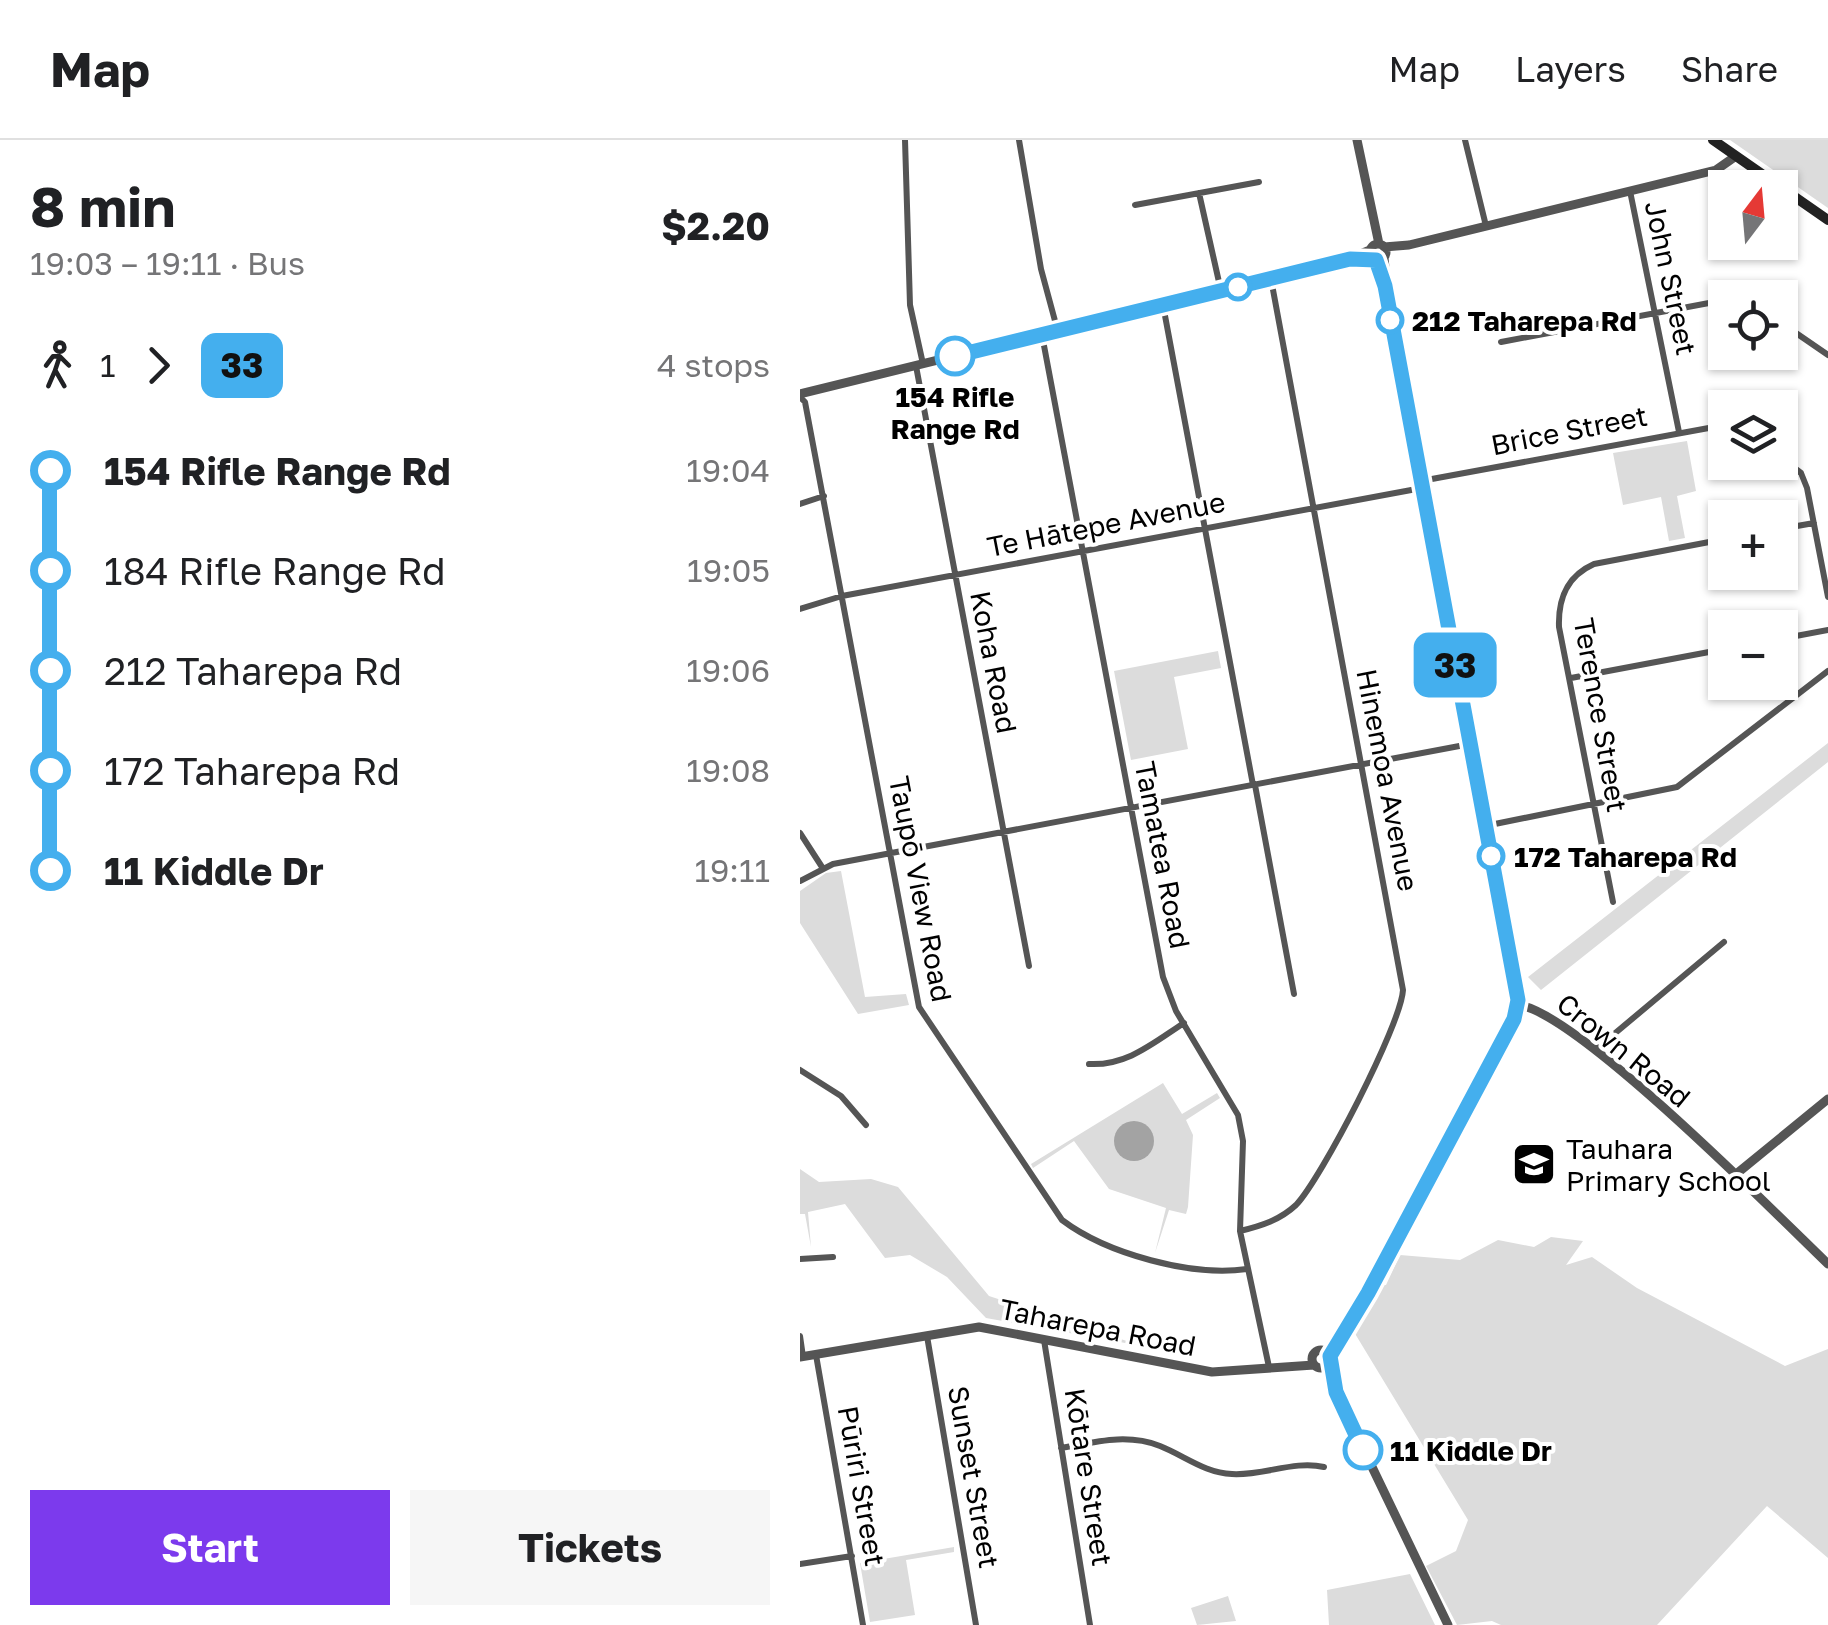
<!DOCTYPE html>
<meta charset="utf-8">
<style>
:root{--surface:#fff;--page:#f6f6f6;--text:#202124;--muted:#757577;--line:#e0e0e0;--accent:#7c3aed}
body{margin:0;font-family:"Golos Text",sans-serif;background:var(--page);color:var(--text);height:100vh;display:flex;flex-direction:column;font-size:38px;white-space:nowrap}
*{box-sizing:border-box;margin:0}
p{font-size:32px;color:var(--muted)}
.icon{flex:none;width:55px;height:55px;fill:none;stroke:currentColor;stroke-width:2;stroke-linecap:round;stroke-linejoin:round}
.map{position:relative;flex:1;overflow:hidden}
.details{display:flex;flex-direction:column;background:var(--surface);width:800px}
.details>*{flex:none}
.badge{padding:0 20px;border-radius:15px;font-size:35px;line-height:65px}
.needle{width:65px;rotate:16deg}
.controls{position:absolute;left:908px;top:30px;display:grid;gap:20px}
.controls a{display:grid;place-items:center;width:90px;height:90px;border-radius:0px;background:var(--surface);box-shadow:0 2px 8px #0004;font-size:50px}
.map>.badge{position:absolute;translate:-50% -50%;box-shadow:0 0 0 5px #fff}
.legs{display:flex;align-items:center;gap:15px;height:110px;padding:0 30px;font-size:32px}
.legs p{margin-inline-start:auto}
.headline{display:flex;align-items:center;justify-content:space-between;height:170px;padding:0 30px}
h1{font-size:55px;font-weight:700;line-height:75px}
.action{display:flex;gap:20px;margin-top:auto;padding:20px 30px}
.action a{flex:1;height:115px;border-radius:0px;background:var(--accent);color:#fff;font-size:40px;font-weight:700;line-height:115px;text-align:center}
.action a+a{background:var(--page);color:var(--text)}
ul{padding:0 30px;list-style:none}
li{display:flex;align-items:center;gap:35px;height:100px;font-size:38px}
li i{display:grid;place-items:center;width:15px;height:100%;margin:0 12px;background:currentColor}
li i::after{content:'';width:25px;height:25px;margin:-12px;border:8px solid;border-radius:50%;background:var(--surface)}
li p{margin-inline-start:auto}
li:first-child i{background:linear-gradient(#0000 50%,currentColor 0)}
li:last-child i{background:linear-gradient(currentColor 50%,#0000 0)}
header{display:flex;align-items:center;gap:60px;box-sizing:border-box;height:140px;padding:0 50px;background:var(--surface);border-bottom:2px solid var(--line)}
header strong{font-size:48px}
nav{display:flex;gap:55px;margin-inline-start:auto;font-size:35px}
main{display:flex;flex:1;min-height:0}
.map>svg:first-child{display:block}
</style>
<header>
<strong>Map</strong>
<nav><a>Map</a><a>Layers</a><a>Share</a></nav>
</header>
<main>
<section class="details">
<div class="headline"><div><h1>8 min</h1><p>19:03 – 19:11 · Bus</p></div><b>$2.20</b></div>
<div class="legs"><svg class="icon" aria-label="walk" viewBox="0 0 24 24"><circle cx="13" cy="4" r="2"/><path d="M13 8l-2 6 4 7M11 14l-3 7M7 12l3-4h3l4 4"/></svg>1<svg class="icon" aria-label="forward" viewBox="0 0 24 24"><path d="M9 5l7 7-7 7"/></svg><b class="badge" style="background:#44afee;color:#111">33</b><p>4 stops</p></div>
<ul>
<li><i style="color:#44afee"></i><b>154 Rifle Range Rd</b><p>19:04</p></li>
<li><i style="color:#44afee"></i><span>184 Rifle Range Rd</span><p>19:05</p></li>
<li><i style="color:#44afee"></i><span>212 Taharepa Rd</span><p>19:06</p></li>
<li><i style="color:#44afee"></i><span>172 Taharepa Rd</span><p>19:08</p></li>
<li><i style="color:#44afee"></i><b>11 Kiddle Dr</b><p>19:11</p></li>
</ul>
<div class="action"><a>Start</a><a>Tickets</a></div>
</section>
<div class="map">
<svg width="1028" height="1485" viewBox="0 0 1028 1485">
<rect width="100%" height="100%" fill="#fff"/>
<path fill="#dcdcdc" d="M930,0h98v68z
M887,301l9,50 -19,5 8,42 -16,3 -8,-44 -38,8 -10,-52z
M418,511l3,17 -47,9 14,72 -57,11 -17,-89z
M1028,603v19l-287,228 -13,-13z
M41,731l24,126 41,-3 3,11 -51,9 -58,-91v-32l26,-18z
M363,943l19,31 35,-21 3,5 -34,22 7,15 -5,72 -2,7 -17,-4 -14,43 11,-45 -57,-19 -35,-48 -41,27 -2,-4z
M0,1029l19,13 52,-3 27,8 91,109 153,50 -156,-28 -39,-41 -37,-22 -25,3 -40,-54 -37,8 3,35 -6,-33h-5z
M751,1097l32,4 -17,24 26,-8 45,31 148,78 43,-17v209l-61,-52 -110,119h-156l-9,-4 -35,4 -31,-59 30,-15 12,-31 -114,-188 26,-47h6l14,-30 60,5 38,-20 36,7z
M154,1407v5l-48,8 9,55 -45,7 -10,-59z
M610,1434l25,51h-106l-2,-35z
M428,1456l8,25 -39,4 -6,-17z"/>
<path fill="#a3a3a3" d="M314 1001a20 20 0 1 1 40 0a20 20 0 1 1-40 0Z"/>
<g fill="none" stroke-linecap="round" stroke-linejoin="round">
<path stroke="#555" stroke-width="6" d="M105,0l5,165 13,59
M219,0l22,129 17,63
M665,0l21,86
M830,51l49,241
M399,53l22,98
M335,65l124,-23
M363,165l90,480
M980,182l48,33
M242,195l121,642 13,34 62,104 5,26 -3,90 29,136
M701,202l224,-42
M116,226l113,600
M0,257l5,5 114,605 143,213c45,34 130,57 185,49
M980,317l21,16 6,15 21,109
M621,341l304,-56
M0,364l24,-8
M980,389l34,-6
M0,469l42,-13 580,-108
M980,499l48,-9
M771,538l154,-29
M455,645l39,209
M685,686l192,-39 151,-116
M0,693l22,34
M0,741l33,-17 637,-120
M813,762l-54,-275c-1,-29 8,-51 35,-63l131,-25
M795,910l129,-108
M289,924c38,2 64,-21 95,-41
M0,930l41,26 25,29
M440,1091c21,-5 40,-11 56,-26 25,-26 105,-180 107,-215l-132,-711
M0,1119l33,-2
M0,1196l3,21
M127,1196l49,289
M244,1200l46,285
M16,1215l47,270
M261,1308c34,-6 66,-15 99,-2 25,10 45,27 72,28 31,2 62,-14 92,-7
M0,1424l52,-8"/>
<path stroke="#555" stroke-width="9" d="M557,0l22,104
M570 112a8 8 0 1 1 16 0a8 8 0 1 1-16 0Z
M584,107l25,-2 307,-75 20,-14
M0,254l549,-135 21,-9
M718,865c58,6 258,209 310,259
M935,1035l93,-76
M512 1219a9 9 0 1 1 18 0a9 9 0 1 1-18 0Z
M530,1215l38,-62 150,-288 -125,-664 -9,-83
M0,1217l179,-30 233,45 102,-7
M529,1224l7,28 112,233"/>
<path stroke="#222" stroke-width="10" d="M913,0l115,80"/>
</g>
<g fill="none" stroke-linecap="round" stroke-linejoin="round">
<g stroke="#fff" stroke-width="22">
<path id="line-1" d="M155,216l395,-97 26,1 9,26 133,714 -4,19 -146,274 -38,63 6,36 27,58"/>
</g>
<use href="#line-1" stroke="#44afee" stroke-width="15"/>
</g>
<defs>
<g id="school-square" transform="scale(2.25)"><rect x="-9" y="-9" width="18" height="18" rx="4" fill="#000" stroke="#fff"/><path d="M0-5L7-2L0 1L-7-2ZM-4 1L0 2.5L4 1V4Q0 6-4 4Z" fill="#fff"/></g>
</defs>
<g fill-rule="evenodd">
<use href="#school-square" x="734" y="1024"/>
</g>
<g fill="#fff" stroke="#44afee" stroke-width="5">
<circle cx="438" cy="147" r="12"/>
<circle cx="590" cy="180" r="12"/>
<circle cx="155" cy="216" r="18"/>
<circle cx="691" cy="716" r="12"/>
<circle cx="563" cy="1310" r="18"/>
</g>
<g text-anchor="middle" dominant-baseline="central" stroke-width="8" stroke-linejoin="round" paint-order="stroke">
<g font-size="28" fill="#000" stroke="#fff">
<text transform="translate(871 138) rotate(78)">John Street</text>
<text transform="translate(769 290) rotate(-11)">Brice Street</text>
<text transform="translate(306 384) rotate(-11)">Te Hātepe Avenue</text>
<text transform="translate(194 522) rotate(79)">Koha Road</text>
<text transform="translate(801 575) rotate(80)">Terence Street</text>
<text transform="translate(588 640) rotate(79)">Hinemoa Avenue</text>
<text transform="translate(363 715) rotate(79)">Tamatea Road</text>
<text transform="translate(121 749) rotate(79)">Taupō View Road</text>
<text transform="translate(824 910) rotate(39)">Crown Road</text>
<text transform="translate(298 1187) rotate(11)">Taharepa Road</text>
<text transform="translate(174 1337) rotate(80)">Sunset Street</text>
<text transform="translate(289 1337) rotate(81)">Kōtare Street</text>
<text transform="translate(62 1346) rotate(80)">Pūriri Street</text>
</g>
<g font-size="28" font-weight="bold" fill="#000" stroke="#fff" text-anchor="start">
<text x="612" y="180">212 Taharepa Rd</text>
<text x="155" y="256" text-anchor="middle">154 Rifle<tspan x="155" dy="32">Range Rd</tspan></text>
<text x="714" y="716">172 Taharepa Rd</text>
<text x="590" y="1310">11 Kiddle Dr</text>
</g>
<g font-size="28" fill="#000" stroke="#fff" text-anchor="start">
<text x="766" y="1008">Tauhara<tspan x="766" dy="32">Primary School</tspan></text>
</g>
</g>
</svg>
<div class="controls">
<a><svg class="needle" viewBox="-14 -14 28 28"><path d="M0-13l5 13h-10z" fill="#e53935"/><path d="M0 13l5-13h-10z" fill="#757577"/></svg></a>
<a><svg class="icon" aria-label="locate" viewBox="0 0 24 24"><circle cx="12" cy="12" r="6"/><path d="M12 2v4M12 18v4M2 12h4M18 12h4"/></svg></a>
<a><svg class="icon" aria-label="layers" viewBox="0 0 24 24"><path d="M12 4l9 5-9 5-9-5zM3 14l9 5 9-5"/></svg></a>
<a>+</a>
<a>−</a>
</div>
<b class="badge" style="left:655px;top:525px;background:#44afee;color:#111">33</b>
</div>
</main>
